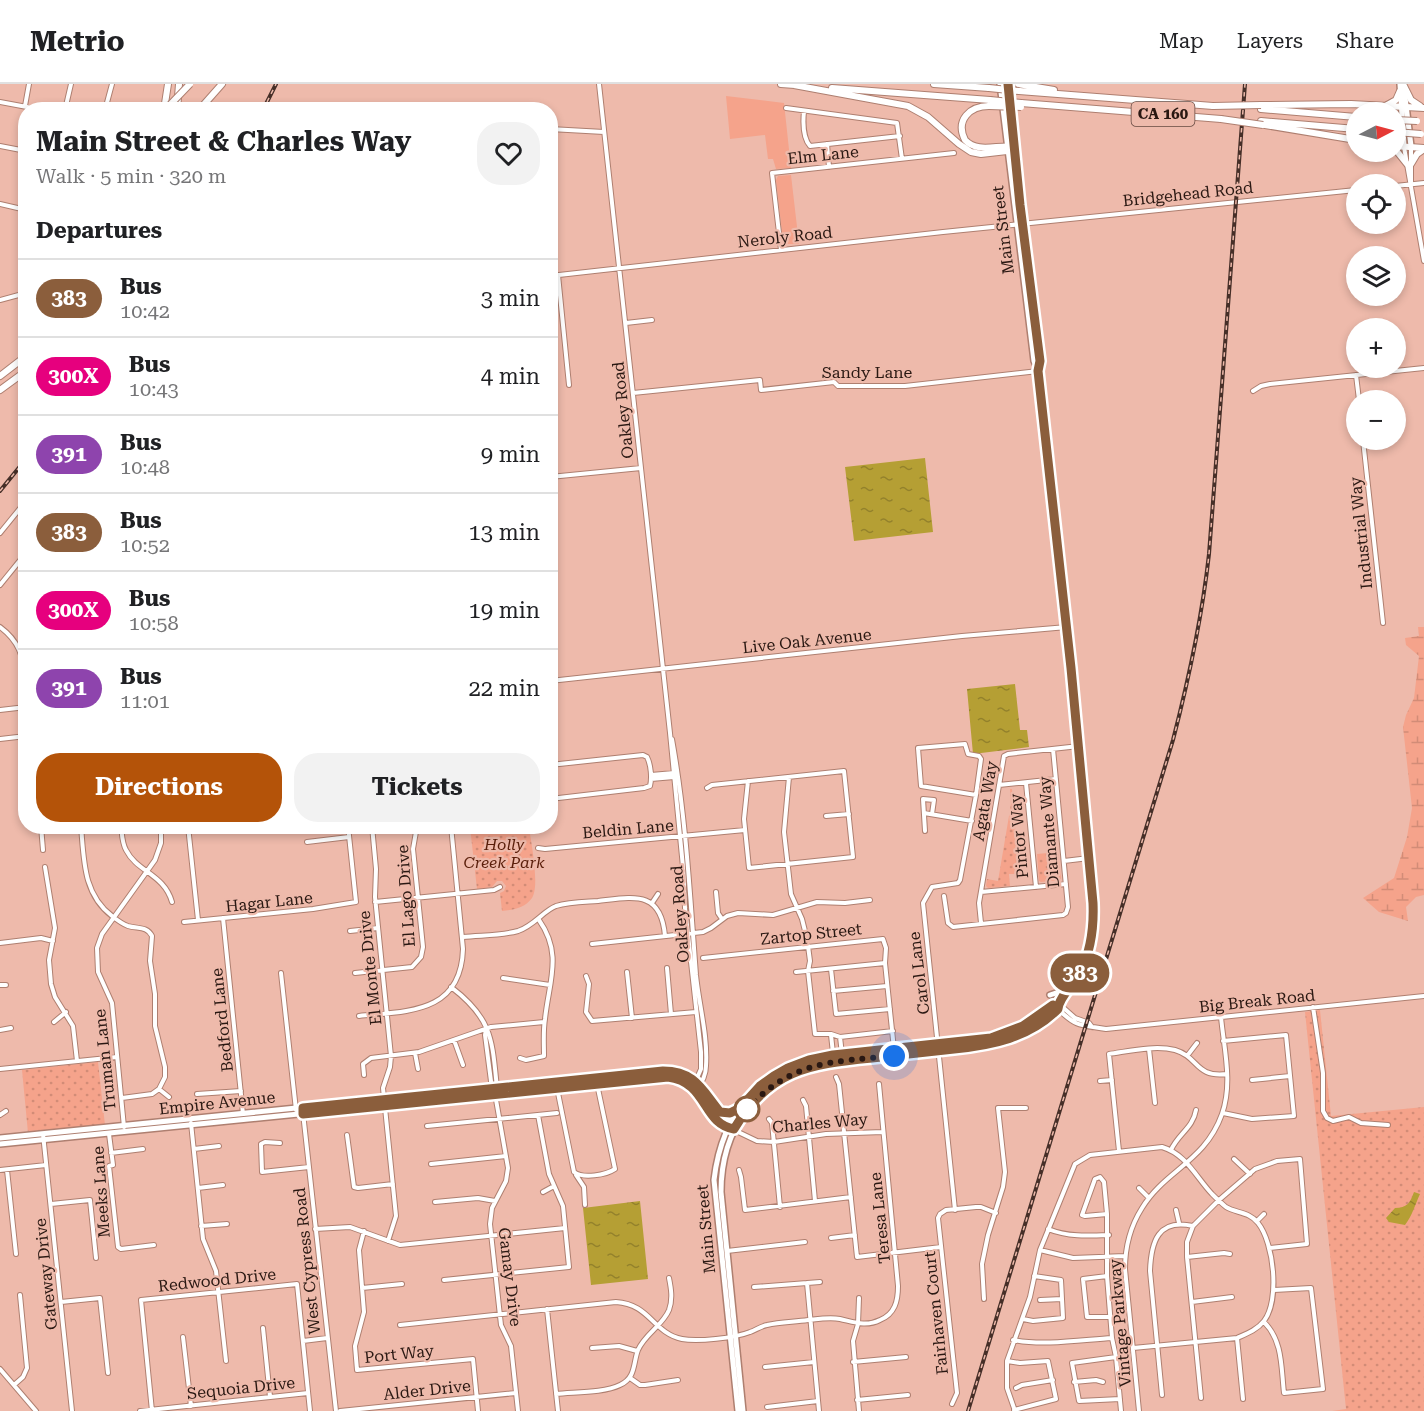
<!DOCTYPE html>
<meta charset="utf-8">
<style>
:root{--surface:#fff;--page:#f2f2f2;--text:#202124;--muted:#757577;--line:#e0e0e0;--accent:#b45309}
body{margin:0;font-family:"Roboto Serif",serif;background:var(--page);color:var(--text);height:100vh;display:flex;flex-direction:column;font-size:22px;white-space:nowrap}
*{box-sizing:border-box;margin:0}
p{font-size:20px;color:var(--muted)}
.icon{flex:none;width:33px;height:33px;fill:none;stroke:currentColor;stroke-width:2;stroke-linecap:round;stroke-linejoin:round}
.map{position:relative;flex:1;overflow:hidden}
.drawer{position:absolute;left:18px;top:18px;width:540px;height:732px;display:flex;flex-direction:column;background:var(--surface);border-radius:24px;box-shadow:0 3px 9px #0003}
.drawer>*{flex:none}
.badge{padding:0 12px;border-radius:20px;font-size:21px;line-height:39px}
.needle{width:39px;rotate:84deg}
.buttons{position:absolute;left:1346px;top:18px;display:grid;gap:12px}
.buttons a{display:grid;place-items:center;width:60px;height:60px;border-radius:50%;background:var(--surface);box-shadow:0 3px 9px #0003;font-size:30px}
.you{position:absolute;width:30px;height:30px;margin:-15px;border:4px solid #fff;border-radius:50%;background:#1a73e8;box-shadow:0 0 0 9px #1a73e833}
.map>.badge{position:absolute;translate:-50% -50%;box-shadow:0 0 0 3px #fff}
h2{padding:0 18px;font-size:22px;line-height:54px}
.round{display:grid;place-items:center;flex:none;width:63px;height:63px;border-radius:24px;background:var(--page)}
.head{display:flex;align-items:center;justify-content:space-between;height:102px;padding:0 18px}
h1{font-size:28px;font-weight:700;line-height:45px}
.cta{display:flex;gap:12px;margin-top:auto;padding:12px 18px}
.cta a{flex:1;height:69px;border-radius:24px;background:var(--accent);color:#fff;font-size:24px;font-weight:700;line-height:69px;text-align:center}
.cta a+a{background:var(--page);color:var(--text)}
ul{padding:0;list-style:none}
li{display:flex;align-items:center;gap:18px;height:78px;padding:0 18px;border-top:2px solid var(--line)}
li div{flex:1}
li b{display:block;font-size:22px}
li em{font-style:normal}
li .badge{min-width:66px;font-weight:700;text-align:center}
header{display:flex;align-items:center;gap:36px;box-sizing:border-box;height:84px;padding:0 30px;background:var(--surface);border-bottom:2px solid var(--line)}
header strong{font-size:28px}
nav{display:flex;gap:33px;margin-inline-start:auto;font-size:21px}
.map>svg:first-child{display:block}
</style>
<header>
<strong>Metrio</strong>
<nav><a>Map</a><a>Layers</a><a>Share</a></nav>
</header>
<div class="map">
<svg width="1424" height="1327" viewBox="0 0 1424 1327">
<defs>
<pattern id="wetland-marsh" width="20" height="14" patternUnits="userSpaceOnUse" patternTransform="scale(1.5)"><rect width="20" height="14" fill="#f5a38b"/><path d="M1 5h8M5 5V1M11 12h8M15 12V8" fill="none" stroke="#d28c77"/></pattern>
<pattern id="park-dots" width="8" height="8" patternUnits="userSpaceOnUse" patternTransform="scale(1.5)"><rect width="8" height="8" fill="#f5a38b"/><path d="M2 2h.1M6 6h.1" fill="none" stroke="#d28c77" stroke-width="1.8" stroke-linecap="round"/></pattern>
<pattern id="water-ripples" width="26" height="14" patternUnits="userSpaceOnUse" patternTransform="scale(1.5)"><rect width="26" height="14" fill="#b59f34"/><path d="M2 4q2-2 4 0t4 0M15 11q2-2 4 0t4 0" fill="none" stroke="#93812b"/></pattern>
</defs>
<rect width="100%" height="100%" fill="#eebaab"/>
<path fill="#f5a38b" d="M726,12l58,7 7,65 -15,1 -3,-10h-5l-3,-24 -35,4z
M791,91l8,69h-14l-2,-3 -7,-61 2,-4z"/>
<path fill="url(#wetland-marsh)" d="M1418,543h6v268l-8,2 -10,10 2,14 -29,-9 -16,-14 31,-20 13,-41 5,-29 -9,-81 3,-12 8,-17 5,-42 -13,-11 -1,-7 14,-2z"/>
<path fill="url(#park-dots)" d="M1010,705h2l7,85h-10l1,12 -22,2 -2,-2 1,-7 11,2 13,-77z
M470,743h59c2,15 11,59 3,71 -7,10 -19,12 -30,13l-2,-18 4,-2 2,-5 -4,-5h-5l-5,6 -15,2z
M1058,768l3,26 -1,2 -19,2 -2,-1 -2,-27z
M1320,926l11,106 93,-9v304h-92l14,-2 -41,-397z
M98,978l7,63 -77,8 -6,-63z"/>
<path fill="url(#water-ripples)" d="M925,374l8,74 -79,9 -9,-74z
M1015,600l5,46h7l2,17 -56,7 -6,-65z
M1414,1108l6,2c-5,11 -8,22 -15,31l-16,-3 -3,-4 9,-10c12,0 15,-5 19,-16z
M640,1117l8,78 -57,6 -8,-77z"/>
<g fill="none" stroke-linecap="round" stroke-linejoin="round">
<g stroke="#ae7f70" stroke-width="6">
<path id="minor" d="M599,0l71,649 13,134 2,41 16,144v17l-8,18
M0,18l43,8
M25,22l4,-22
M786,24l111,15 5,36
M65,26l6,-26
M105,26l7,-26
M434,26v-2
M804,27c-1,10 -1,27 6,35l90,-10
M550,45l54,3
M827,60l2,23
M0,62l26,5
M1411,62v37
M1404,63l20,114
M1395,102l29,-3
M0,120l26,6
M781,166l-9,-77 182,-20
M558,191l11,110
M550,192l393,-44 413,-42
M0,216l26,-7
M626,239l26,-3
M1356,291l3,25
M1253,307l8,-5 9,-2 154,-16
M633,309l127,-13 1,10 73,-8 4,4h67l133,-15
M1363,356l20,183
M550,393l91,-9
M0,449l26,-32
M0,501l26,-32
M0,543c19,14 23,29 26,52
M550,597l412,-45 105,-9
M0,626l26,-3
M0,655l26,-3
M672,655c14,78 18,157 24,236 3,30 12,61 10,91 0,10 -4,17 -10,25
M550,681l93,-10 4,2c4,8 5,21 3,29l-6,2 -94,11
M651,691l23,-2
M789,693l-5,55 7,62 11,25 3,12
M651,695l23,-2
M1026,699l10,104
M999,701l57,-6
M707,704l5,-3 132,-14 9,86 -104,11 -5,-49 4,-38
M924,729l48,8
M826,732l23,-2
M41,742l2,24
M81,742c3,34 2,68 31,90 5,4 10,8 16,10 10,3 19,0 24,10l-2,25 5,33v32l10,41v10l-6,12 -7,5 -30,4
M121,742c1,8 1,17 5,24 11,22 38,24 46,52
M188,742l10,94
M372,742l4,43 -1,28 16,159 -1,11 -7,21 13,128 -8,25
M925,747l-2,-32 11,1 -2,14
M307,758l42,-5
M538,764l7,1 200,-19
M1064,777l25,-3
M45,783l10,61 -6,32 2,24 4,13 18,29 4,35
M716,808l2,21 4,6
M981,808l85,-8
M944,812l4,27 5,4 110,-12 3,-2 2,-6 -15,-158
M375,818l119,-12 6,-3
M652,819l6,-9
M223,834l20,196
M184,838l129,-13 43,-7 -8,-76
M981,839l-2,-20 25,-147 4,-2 71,-8
M350,847l28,-3
M463,853c17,-2 37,-1 55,-6 17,-6 25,-20 38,-25 13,-4 28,-4 42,-5 36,-4 63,-11 67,35
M0,859l41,-5 12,3
M592,860l111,-12 8,-4 16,-12 11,-3 35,2 44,-13 28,1 25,-3
M808,862l2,15 -2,10 7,63h16l9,3 53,-6
M703,874l180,-19 3,9 -1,15 9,86
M667,884l4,46
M831,885l5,45 54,-5
M627,888l5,46
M796,888l89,-9
M281,889l15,137
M355,889l57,-6 9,-10 2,-10 -10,-98 4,-23
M586,892l3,8 -3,28 6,9 104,-9
M503,894l47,7
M0,901h6
M451,903c42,32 41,53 46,101l-2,6
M833,907l54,-5
M1058,919l17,15 14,5 3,4
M1313,923l10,66v38l4,7 6,3 16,-4 12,6 27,2
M1058,925c19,19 24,16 48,20l318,-33
M359,932c48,-5 102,-2 104,-67l-12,-123
M54,938l12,-10
M486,945l-1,6 7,54 3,5 13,74 -2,13 -14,27 -2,16 11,101 10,21 7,65
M0,946l11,-2
M831,951l3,27
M840,953l2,17 -2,7
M454,956l9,25
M1149,965l6,54
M415,969l3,16
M1187,972l10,-13
M520,974l6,2 18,-4c0,-12 -1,-25 1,-37 4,-38 18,-65 -6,-99
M0,985l117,-12
M364,991l-1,-11 8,-6 48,-6 72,-25 53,-5
M836,993l3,7 18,173 84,-10
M1252,996l38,-4
M1100,997l12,-1
M557,1004l17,84c9,7 32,3 41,-3l-18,-85
M159,1005l10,8
M197,1010l44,-3
M803,1016l3,6 9,95
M303,1029l33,298
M1223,1029l29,6 42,-3 -8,-81 -63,6
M0,1031l6,-4
M769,1035l3,4 8,84
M191,1039l12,116 13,32 10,90
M427,1042l130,-13
M124,1043l-12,-124 -14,-31 -1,-24 5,-14 53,-74 6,-17v-17
M734,1046l23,11 17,1 52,-8 57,-2
M43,1050l29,277
M109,1050l4,31 -4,1 9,81 3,2 33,-4
M347,1051l7,52 4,1 35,-4
M280,1059l-15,-1 -4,2 1,28 47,-5
M194,1065l25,-3
M1171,1066c7,-16 22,-22 25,-40
M1119,1067l-10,-97c21,-3 46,-9 66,-4 24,7 20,28 52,24
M111,1069l32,-4
M1234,1075l16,15
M431,1080l75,-8
M0,1086l46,-5
M7,1086l9,84
M739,1086l2,7 4,33 106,-13
M576,1091l8,12 1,18
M198,1104l25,-3
M1139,1104l10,10
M543,1108l11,-6
M435,1118l43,-4 17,3
M51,1120l39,-4 6,58
M955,1126l-32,-307 9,-16 26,-4 2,-3 16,-85 -55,-9 -3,-38 47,-4 3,10 11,2 2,3 -5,36
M1176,1126l3,13
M1107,1130l-22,2 -3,-1 13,-36 5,-2 4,5 3,32v62l5,62 4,19 5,54
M1257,1137l7,-7
M201,1142l26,-2
M315,1145l35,-2 50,18 165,-17
M1048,1145c20,8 39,7 61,6
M364,1147l-5,19 5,62 -9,34 2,24 116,-11 5,52
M831,1154l24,-3
M1040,1166l33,8 52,-2
M727,1167l78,-9
M1187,1173l37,-4 6,1
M1107,1192l-24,3 4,38h24
M444,1196l125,-13 -6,-61 -14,-32 -11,-59
M807,1199l12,128
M754,1203l66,-5
M362,1204l40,-4
M984,1215l-2,-35 6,-29 15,-48 2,-15 -7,-64h28
M1040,1216l22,-1
M61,1218l39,-4 8,75
M1192,1218l40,-5
M547,1225l11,102
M1023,1235l10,2 30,-3 -2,-38 -27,-4
M1264,1238c19,19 17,45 20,71l39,-4 -12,-101 -37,2
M400,1241l216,-23c34,2 37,31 66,37 15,3 53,-1 68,-7 6,-2 11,-6 17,-7 13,-3 27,-3 41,-5 10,-1 22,-3 32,-1 14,3 26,8 40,1 15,-6 18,-19 18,-34l-19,-202
M263,1244l7,69
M183,1253l8,69
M1237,1254l6,61
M1013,1256c30,6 68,0 99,-2
M303,1257l24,-3
M592,1264l27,-2 18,5
M1116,1273l-44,6 7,38 41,-2
M1007,1277l13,2 28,-2 8,38 -42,11
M853,1278l53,-5
M765,1283l49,-5
M0,1285l36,42
M630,1294l10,7h5l33,-5
M1074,1298l22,-2 7,2
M14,1301l9,-8 4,-9 -7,-73
M1016,1304l6,-3 31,-5
M556,1310c18,-2 48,-1 64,-9 16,-7 13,-22 18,-35 7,-16 25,-25 31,-40 4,-11 2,-22 0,-32
M1162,1311l-12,-124c1,-29 8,-53 43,-45
M1201,1314l-14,-141v-15l6,-16 26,-26 36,-31 22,-8 23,-2 7,85 -38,4
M857,1316l51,-5
M952,1320l5,-11 -19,-175 2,-4 6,-4 30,-3h5l15,6
M767,1323l51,-6
M140,1327l168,-18
M152,1327l-11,-111 156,-16 13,127
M340,1327l176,-18
M859,1327l-6,-70 5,-17 1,-26
M1015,1327l-8,-23v-27l23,-64 10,-47 35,-86 15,-9 72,-8c24,7 34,30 50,47 4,4 9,9 14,13 10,6 24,5 32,16 16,20 22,77 6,98 -7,9 -18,13 -27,17l-104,10
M1139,1327l-14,-142c0,-22 5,-42 17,-61 23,-38 63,-46 80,-94 11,-31 2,-65 -1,-97"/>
</g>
<g stroke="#ae7f70" stroke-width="8">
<path id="major" d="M1000,0l34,277 4,9
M1400,0l4,62
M1404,5l7,57
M1050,911l9,-3 17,-13
M0,1054l663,-67 16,2 17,8 38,48
M0,1060l668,-67c37,5 33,41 61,52
M738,1327l-24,-231c8,-69 48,-115 119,-125l158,-17c45,-13 86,-42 98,-90 7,-26 3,-54 1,-81 -2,-26 -5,-51 -7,-77 -13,-140 -28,-280 -45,-419l2,-10 -22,-175 -10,-102
M743,1327l-22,-219c0,-30 7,-57 25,-81 71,-94 228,-22 312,-102v-6"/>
</g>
<g stroke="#ae7f70" stroke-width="8">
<path id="highway" d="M781,0l14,1
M934,0l55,4
M1018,0l36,6
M1403,0l8,16 9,6
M794,1l114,21 20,11 31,27 12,8 10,2 26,-3 8,-4
M832,4l158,12
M1019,7l194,15
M1021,19l200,16
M1261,21l90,-1 73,4
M1387,21l9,-5 4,-9
M989,22c-19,0 -34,14 -24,34 13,14 33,4 50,7
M1261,25l95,8
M164,26l4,-26
M177,26l2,-26
M199,26l23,-26
M1261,37l95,8
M1265,41l91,15
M1395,62l29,2
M1395,65l12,15
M1411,80l6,-10 7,-5
M0,292l26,-20
M0,306l26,-19"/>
</g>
<use href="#minor" stroke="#fff" stroke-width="4"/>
<use href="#major" stroke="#fff" stroke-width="5"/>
<use href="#highway" stroke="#fff" stroke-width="6"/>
<g stroke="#462f28" stroke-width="4">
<path id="rail" d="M263,26l13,-26
M0,407l26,-32
M968,1327l205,-671c16,-62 29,-122 36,-186l36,-470"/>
</g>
<use href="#rail" stroke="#eebaab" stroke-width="1.5" stroke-dasharray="4.5" stroke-linecap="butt"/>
<g stroke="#ae7f70" stroke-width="8" stroke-linecap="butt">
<path id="highway-bridge" d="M989,4l30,3
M990,16l31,3
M989,22l32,1
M1213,22l48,-1
M165,26l25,-26
M1221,35l42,6
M1395,36l22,1
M1395,48l26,2"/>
</g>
<use href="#highway-bridge" stroke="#fff" stroke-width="6"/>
</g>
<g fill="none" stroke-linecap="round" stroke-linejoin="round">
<g stroke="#fff" stroke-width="14">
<path id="line" d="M1008,0l12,121 20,156 -2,10 33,297 22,235c1,24 -2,48 -13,70 -6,12 -21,23 -22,36 -29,29 -66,36 -104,40 -27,3 -55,6 -82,9 -63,6 -103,12 -138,71 -32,-5 -26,-47 -66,-52l-365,37v-6l360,-37c32,0 39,19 57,41l10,1 10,-5 20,-22 14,-10 14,-8 21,-8 24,-5 158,-17 32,-12 30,-21"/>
</g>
<use href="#line" stroke="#8b5e3c" stroke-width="9"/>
<path stroke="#2a1812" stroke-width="6" stroke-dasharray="0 10.8" d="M747,1025c46,-49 84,-47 147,-53"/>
</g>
<circle fill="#fff" stroke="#8b5e3c" stroke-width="3" cx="747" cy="1025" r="12"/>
<g text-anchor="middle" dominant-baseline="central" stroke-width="4.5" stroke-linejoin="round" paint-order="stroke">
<rect fill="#eebaab" stroke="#654940" stroke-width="1.5" x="1131.5" y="18" width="63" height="24" rx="4.5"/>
<g font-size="15" font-weight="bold" fill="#2a1812">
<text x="1163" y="30">CA 160</text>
</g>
<g font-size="16" fill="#2a1812" stroke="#eebaab">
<text transform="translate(823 71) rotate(-6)">Elm Lane</text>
<text transform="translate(1188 110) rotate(-6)">Bridgehead Road</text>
<text transform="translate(1003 146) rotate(-97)">Main Street</text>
<text transform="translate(785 153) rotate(-6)">Neroly Road</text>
<text x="867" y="288">Sandy Lane</text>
<text transform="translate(623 326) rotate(-96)">Oakley Road</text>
<text transform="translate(1361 449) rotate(-96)">Industrial Way</text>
<text transform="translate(807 557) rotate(-6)">Live Oak Avenue</text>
<text transform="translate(985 717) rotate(-80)">Agata Way</text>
<text transform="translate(628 745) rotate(-5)">Beldin Lane</text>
<text transform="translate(1049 748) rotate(-95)">Diamante Way</text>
<text transform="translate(1019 752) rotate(-95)">Pintor Way</text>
<text transform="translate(406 812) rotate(-94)">El Lago Drive</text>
<text transform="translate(269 818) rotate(-6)">Hagar Lane</text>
<text transform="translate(680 830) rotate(-94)">Oakley Road</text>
<text transform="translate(811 850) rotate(-6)">Zartop Street</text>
<text transform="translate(370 884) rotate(-96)">El Monte Drive</text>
<text transform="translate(919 889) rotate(-97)">Carol Lane</text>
<text transform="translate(1257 917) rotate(-6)">Big Break Road</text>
<text transform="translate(222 936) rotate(-96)">Bedford Lane</text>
<text transform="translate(105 976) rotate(-96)">Truman Lane</text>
<text transform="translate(217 1019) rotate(-6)">Empire Avenue</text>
<text transform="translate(820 1039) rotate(-5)">Charles Way</text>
<text transform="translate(101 1108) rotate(-94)">Meeks Lane</text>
<text transform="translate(880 1134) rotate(-96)">Teresa Lane</text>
<text transform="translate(706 1145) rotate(-95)">Main Street</text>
<text transform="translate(307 1177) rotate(-96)">West Cypress Road</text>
<text transform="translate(46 1190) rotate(-96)">Gateway Drive</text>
<text transform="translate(510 1193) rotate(83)">Gamay Drive</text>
<text transform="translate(217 1196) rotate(-6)">Redwood Drive</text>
<text transform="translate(936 1229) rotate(-96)">Fairhaven Court</text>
<text transform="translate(1120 1239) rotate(-95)">Vintage Parkway</text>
<text transform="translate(399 1270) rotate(-6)">Port Way</text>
<text transform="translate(241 1304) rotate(-6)">Sequoia Drive</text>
<text transform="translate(427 1306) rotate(-6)">Alder Drive</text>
</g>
<g font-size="16" font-style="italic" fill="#5a1e0a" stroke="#eebaab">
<text x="504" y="760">Holly<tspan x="504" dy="18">Creek Park</tspan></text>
</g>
</g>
</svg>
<div class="buttons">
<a><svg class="needle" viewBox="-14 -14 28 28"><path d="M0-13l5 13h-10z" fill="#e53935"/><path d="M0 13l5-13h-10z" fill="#757577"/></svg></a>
<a><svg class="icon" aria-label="locate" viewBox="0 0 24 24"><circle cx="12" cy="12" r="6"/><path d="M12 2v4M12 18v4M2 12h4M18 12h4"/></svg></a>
<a><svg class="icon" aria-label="layers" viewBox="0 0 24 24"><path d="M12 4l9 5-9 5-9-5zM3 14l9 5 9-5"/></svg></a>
<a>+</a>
<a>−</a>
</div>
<div class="you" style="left:894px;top:972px"></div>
<b class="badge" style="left:1080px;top:889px;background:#8b5e3c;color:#fff">383</b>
<section class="drawer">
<div class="head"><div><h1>Main Street &amp; Charles Way</h1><p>Walk · 5 min · 320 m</p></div><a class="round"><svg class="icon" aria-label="heart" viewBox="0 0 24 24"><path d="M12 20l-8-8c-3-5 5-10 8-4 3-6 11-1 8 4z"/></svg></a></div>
<h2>Departures</h2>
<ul>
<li><span class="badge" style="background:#8b5e3c;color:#fff">383</span><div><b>Bus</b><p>10:42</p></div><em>3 min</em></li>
<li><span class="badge" style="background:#e6007e;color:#fff">300X</span><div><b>Bus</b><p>10:43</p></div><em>4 min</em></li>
<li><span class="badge" style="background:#8e44ad;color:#fff">391</span><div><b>Bus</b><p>10:48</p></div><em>9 min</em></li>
<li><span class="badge" style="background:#8b5e3c;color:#fff">383</span><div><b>Bus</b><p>10:52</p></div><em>13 min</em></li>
<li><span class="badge" style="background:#e6007e;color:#fff">300X</span><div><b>Bus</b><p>10:58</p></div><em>19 min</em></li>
<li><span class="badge" style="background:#8e44ad;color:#fff">391</span><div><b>Bus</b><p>11:01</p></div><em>22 min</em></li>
</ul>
<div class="cta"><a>Directions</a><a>Tickets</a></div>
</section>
</div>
